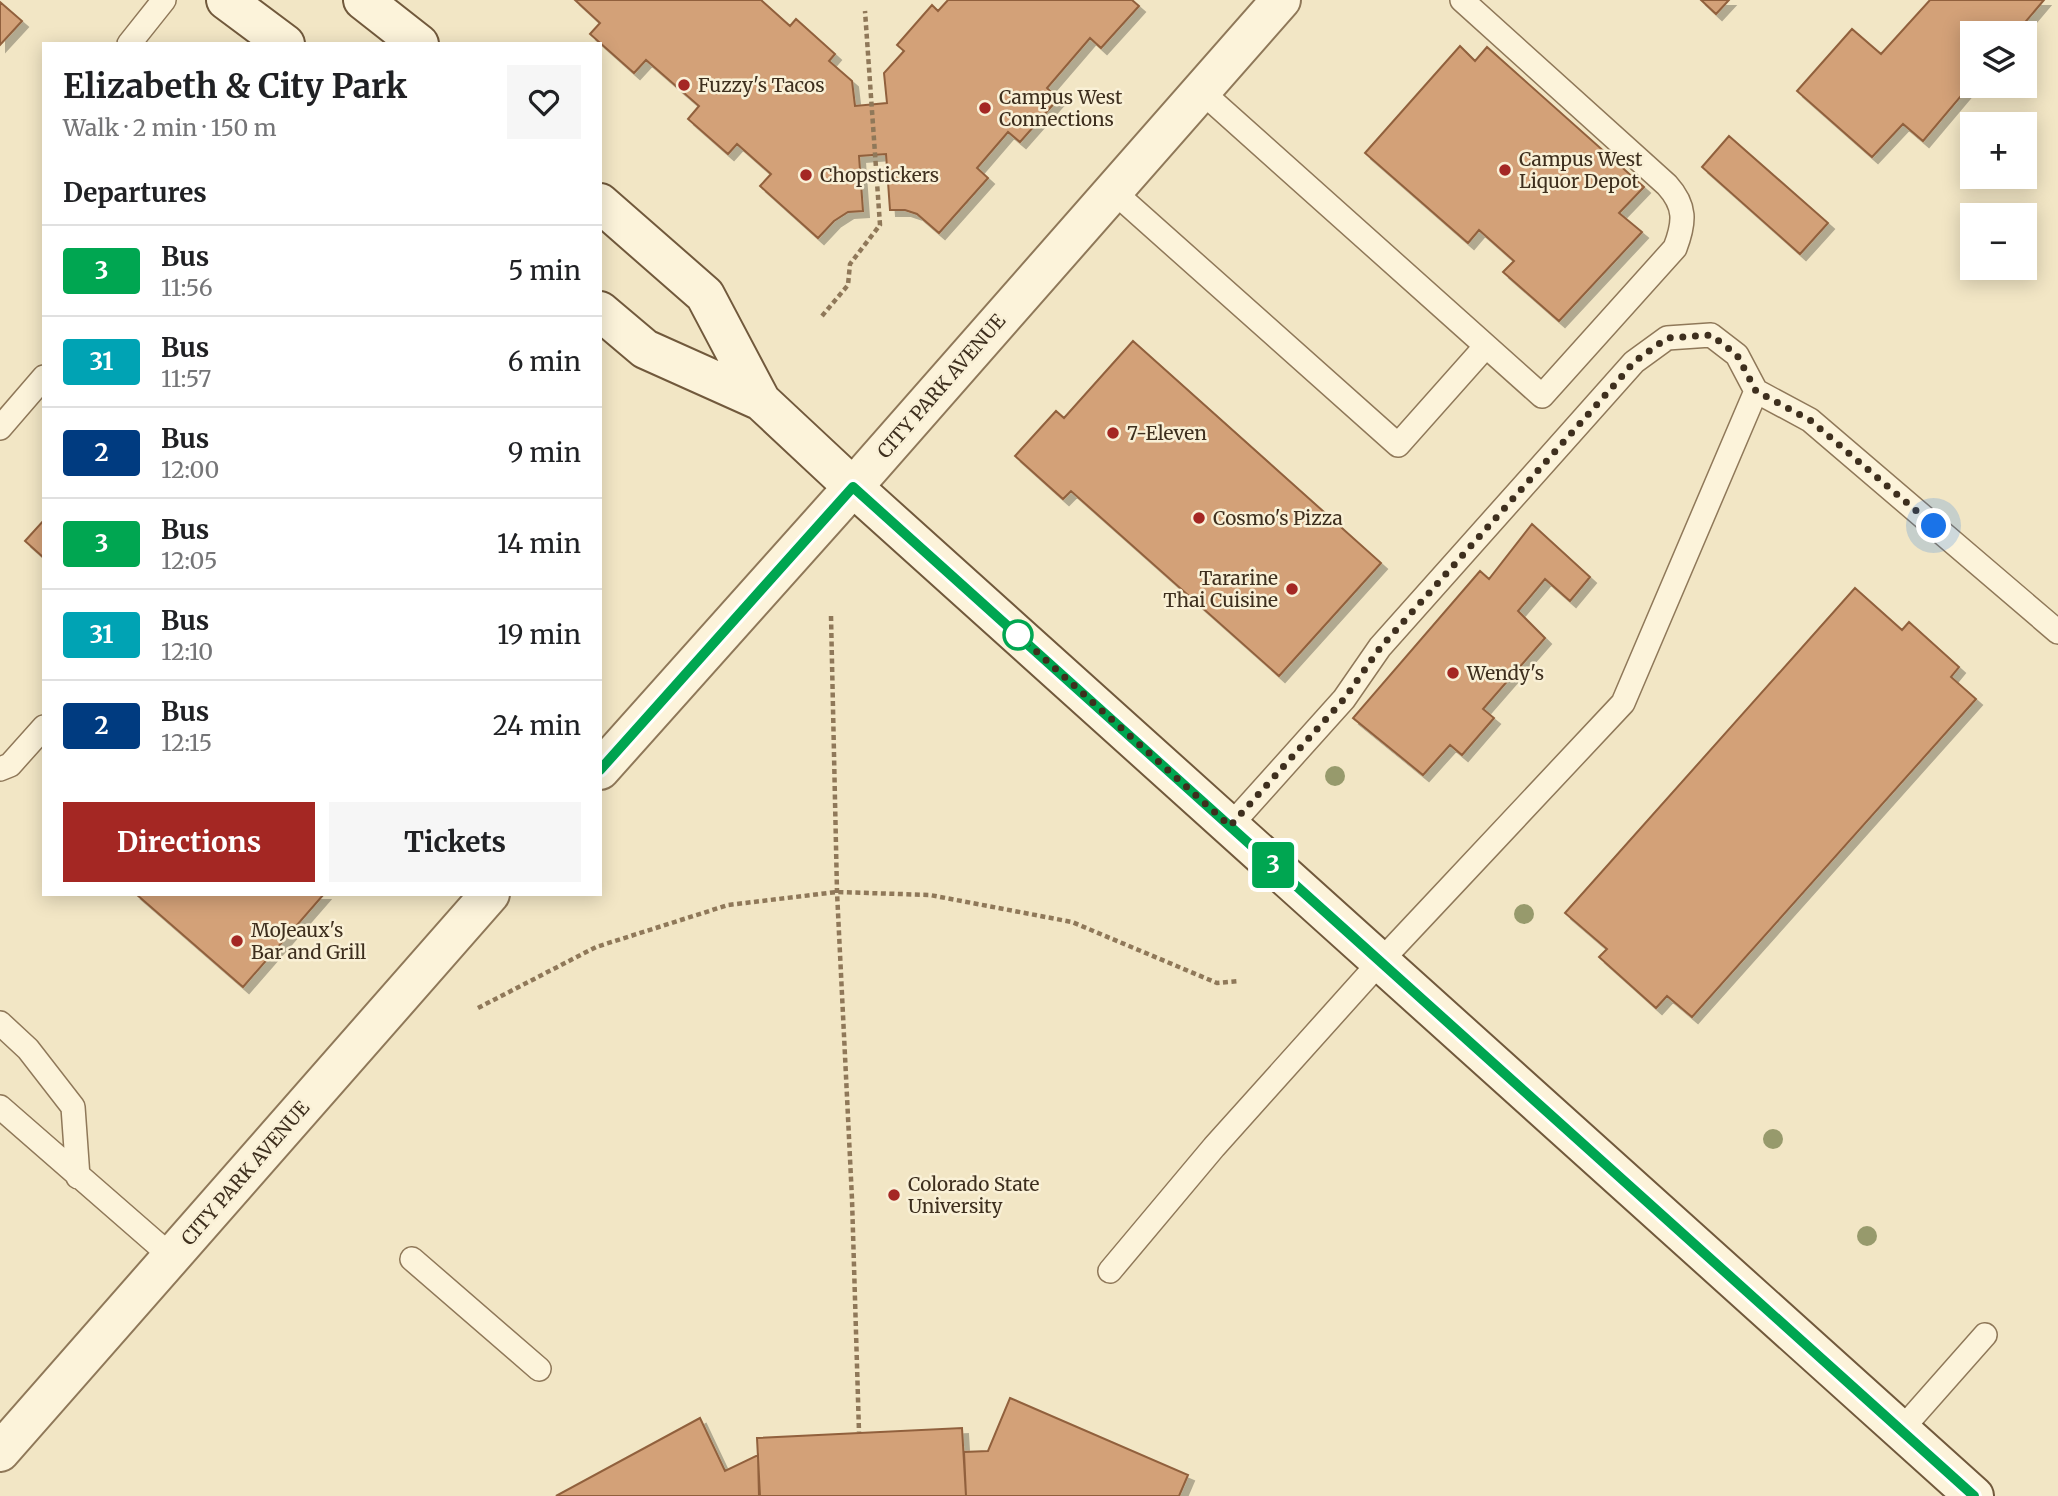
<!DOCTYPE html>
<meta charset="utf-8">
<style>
:root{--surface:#fff;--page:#f6f6f6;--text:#202124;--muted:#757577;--line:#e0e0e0;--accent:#a42723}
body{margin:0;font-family:Merriweather,serif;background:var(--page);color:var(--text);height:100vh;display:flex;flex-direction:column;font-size:26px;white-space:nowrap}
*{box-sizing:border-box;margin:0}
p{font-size:23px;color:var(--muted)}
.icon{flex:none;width:38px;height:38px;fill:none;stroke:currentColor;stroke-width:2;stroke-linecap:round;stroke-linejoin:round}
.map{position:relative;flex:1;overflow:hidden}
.sheet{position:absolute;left:42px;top:42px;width:560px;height:854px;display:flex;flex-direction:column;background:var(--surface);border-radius:0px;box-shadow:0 4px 18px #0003}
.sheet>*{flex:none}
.badge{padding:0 14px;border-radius:5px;font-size:24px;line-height:46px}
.tools{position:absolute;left:1960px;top:21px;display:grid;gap:14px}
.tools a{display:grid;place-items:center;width:77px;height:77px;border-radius:0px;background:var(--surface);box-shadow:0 4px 18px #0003;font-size:35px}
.you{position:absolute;width:35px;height:35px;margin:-18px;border:5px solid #fff;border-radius:50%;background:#1a73e8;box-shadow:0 0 0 10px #1a73e833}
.map>.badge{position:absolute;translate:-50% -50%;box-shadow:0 0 0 4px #fff}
h2{padding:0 21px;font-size:26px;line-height:63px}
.round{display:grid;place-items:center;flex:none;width:74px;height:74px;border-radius:0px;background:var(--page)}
.overview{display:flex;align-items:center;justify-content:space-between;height:119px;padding:0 21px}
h1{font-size:33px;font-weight:700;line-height:52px}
.button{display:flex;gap:14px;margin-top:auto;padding:14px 21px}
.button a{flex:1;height:80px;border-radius:0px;background:var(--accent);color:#fff;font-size:28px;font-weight:700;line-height:80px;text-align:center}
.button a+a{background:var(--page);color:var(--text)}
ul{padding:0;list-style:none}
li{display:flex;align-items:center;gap:21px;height:91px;padding:0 21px;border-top:2px solid var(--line)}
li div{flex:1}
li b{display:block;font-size:26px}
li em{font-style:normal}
li .badge{min-width:77px;font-weight:700;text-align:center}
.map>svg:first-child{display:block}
</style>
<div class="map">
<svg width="2058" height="1496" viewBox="0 0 2058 1496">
<defs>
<filter id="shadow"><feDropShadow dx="6" dy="6" stdDeviation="0" flood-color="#0004"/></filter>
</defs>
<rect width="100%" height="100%" fill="#f2e6c5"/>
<path fill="#d3a178" stroke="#91613d" stroke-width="2" filter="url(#shadow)" d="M575,0h186l29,26 6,-7 39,35 -6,7 23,20 3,25 32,-3 -3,-30 20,-22 -7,-6 35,-40 6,6 10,-11h184l7,6 -38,42 -11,-10 -43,50 11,11 -38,43 -12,-10 -31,36 11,10 -49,55 -22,-19 -12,-4h-15l-4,-56 -27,2 4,55 -15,1 -14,9 -16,17 -58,-52 11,-12 -34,-30 -9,10 -40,-35 11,-13 -53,-46 -12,13 -44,-39 10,-11z
M1701,0h28l-13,14z
M1930,0h114l-28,33h-44v50l-49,58 -20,-17 -31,33 -75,-66 55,-62 29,25z
M0,2l22,19 -22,24z
M1460,46l15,15 12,-14 157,140 -25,26 23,19 -83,89 -56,-49 11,-11 -35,-31 -11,13 -103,-90z
M1729,136l99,87 -28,31 -98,-87z
M1133,341l248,222 -102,113 -208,-185 -8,8 -48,-43 41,-45 8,7z
M44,520v38l-19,-17z
M1532,524l58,53 -20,24 -25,-22 -27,32 27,27 -62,71 11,9 -32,37 -12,-10 -27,30 -70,-57 127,-147 9,8z
M1855,588l47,42 7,-8 50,45 -8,10 25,22 -284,318 -25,-21 -11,12 -57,-51 8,-8 -42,-36z
M136,894h188l-81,93z
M1010,1398l178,77 -9,21h-213l-2,-44 24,-1z
M700,1418l25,53 33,-16 1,41h-203z
M962,1428l4,68h-206l-3,-58z"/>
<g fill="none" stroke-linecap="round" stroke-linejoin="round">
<g stroke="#8f7859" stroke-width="26">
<path id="lane" d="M129,44l35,-44
M1201,91l341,305 133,-148c10,-26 11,-42 -8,-63l-205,-185
M1113,191l285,254 88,-99
M1756,391l54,29 248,212
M0,428l44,-51
M0,769l10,-4 34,-38
M0,1023l28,26 45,58 5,70
M0,1107l172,150
M412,1259l127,110
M1110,1271l104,-124 166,-185 243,-259 133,-312 -19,-36 -26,-20 -44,3 -33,24 -254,285 -36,52 -114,127
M1901,1430l84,-95"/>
</g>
<g stroke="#8f7859" stroke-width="42">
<path id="street" d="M600,770l253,-283 428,-487
M0,1452l490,-558"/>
</g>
<g stroke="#71593c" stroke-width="42">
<path id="secondary" d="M226,0l59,44
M363,0l56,44
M600,203l105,92 56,106
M600,311l45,38 116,52 92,86 1121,1009"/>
</g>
<path stroke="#8f7859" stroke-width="4.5" stroke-dasharray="5 3.5" stroke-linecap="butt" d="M822,316l26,-31 2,-21 30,-39 -15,-214
M831,616l6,276 15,307 7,233
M478,1008l118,-61 132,-42 109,-13 93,3 142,27 145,61 22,-2"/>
<use href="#lane" stroke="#fcf3da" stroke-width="23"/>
<use href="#street" stroke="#fcf3da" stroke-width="38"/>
<use href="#secondary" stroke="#fcf3da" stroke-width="38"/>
</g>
<g fill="#979a6c">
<circle cx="1335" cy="776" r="10"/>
<circle cx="1524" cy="914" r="10"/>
<circle cx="1773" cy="1139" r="10"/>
<circle cx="1867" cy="1236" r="10"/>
</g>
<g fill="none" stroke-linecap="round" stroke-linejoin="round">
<g stroke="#fff" stroke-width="16">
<path id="line" d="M600,770l253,-283 1121,1009"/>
</g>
<use href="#line" stroke="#00a651" stroke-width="10"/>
<path stroke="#3e2f1e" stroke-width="7" stroke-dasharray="0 12.6" d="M1018,635l212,191 114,-127 36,-51 236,-265 18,-21 33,-24 44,-3 26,20 19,36 54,29 124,106"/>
</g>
<g fill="#a42723" stroke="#f9f0d6" stroke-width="2.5">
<circle cx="684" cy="85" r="7"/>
<circle cx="985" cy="108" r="7"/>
<circle cx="1505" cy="170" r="7"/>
<circle cx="806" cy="175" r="7"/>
<circle cx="1113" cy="433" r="7"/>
<circle cx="1199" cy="518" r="7"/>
<circle cx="1292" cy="589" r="7"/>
<circle cx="1453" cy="673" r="7"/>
<circle cx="237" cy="941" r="7"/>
<circle cx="894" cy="1195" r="7"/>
</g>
<circle fill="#fff" stroke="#00a651" stroke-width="3.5" cx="1018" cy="635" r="14"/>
<g text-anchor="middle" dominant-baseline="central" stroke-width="5" stroke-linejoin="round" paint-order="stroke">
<g font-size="19" fill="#3e2f1e" stroke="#f9f0d6" text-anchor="start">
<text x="698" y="85">Fuzzy's Tacos</text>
<text x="999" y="97">Campus West<tspan x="999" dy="22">Connections</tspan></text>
<text x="1519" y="159">Campus West<tspan x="1519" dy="22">Liquor Depot</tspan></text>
<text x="820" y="175">Chopstickers</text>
<text x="1127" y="433">7-Eleven</text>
<text x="1213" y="518">Cosmo's Pizza</text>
<text x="1278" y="578" text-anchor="end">Tararine<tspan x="1278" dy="22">Thai Cuisine</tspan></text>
<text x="1467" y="673">Wendy's</text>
<text x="251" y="930">MoJeaux's<tspan x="251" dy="22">Bar and Grill</tspan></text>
<text x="908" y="1184">Colorado State<tspan x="908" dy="22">University</tspan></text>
</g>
<g font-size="19" fill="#3e2f1e" stroke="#f9f0d6">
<text transform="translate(941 386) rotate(-49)">CITY PARK AVENUE</text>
<text transform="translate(245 1173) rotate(-49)">CITY PARK AVENUE</text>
</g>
</g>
</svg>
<div class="tools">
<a><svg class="icon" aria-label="layers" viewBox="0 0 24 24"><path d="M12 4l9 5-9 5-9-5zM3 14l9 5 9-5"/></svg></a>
<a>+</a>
<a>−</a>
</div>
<div class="you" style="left:1934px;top:526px"></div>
<b class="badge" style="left:1273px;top:865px;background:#00a651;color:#fff">3</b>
<section class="sheet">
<div class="overview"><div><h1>Elizabeth &amp; City Park</h1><p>Walk · 2 min · 150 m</p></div><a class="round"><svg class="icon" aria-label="heart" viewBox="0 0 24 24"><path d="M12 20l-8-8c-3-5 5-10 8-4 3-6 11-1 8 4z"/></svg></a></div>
<h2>Departures</h2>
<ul>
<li><span class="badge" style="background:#00a651;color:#fff">3</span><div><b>Bus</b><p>11:56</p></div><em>5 min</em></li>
<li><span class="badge" style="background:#00a3b4;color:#fff">31</span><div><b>Bus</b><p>11:57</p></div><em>6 min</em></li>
<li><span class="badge" style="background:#003b80;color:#fff">2</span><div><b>Bus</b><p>12:00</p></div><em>9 min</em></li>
<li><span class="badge" style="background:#00a651;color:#fff">3</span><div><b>Bus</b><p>12:05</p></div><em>14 min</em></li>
<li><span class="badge" style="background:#00a3b4;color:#fff">31</span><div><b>Bus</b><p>12:10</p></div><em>19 min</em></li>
<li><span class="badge" style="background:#003b80;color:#fff">2</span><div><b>Bus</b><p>12:15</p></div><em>24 min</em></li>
</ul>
<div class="button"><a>Directions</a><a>Tickets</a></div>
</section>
</div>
